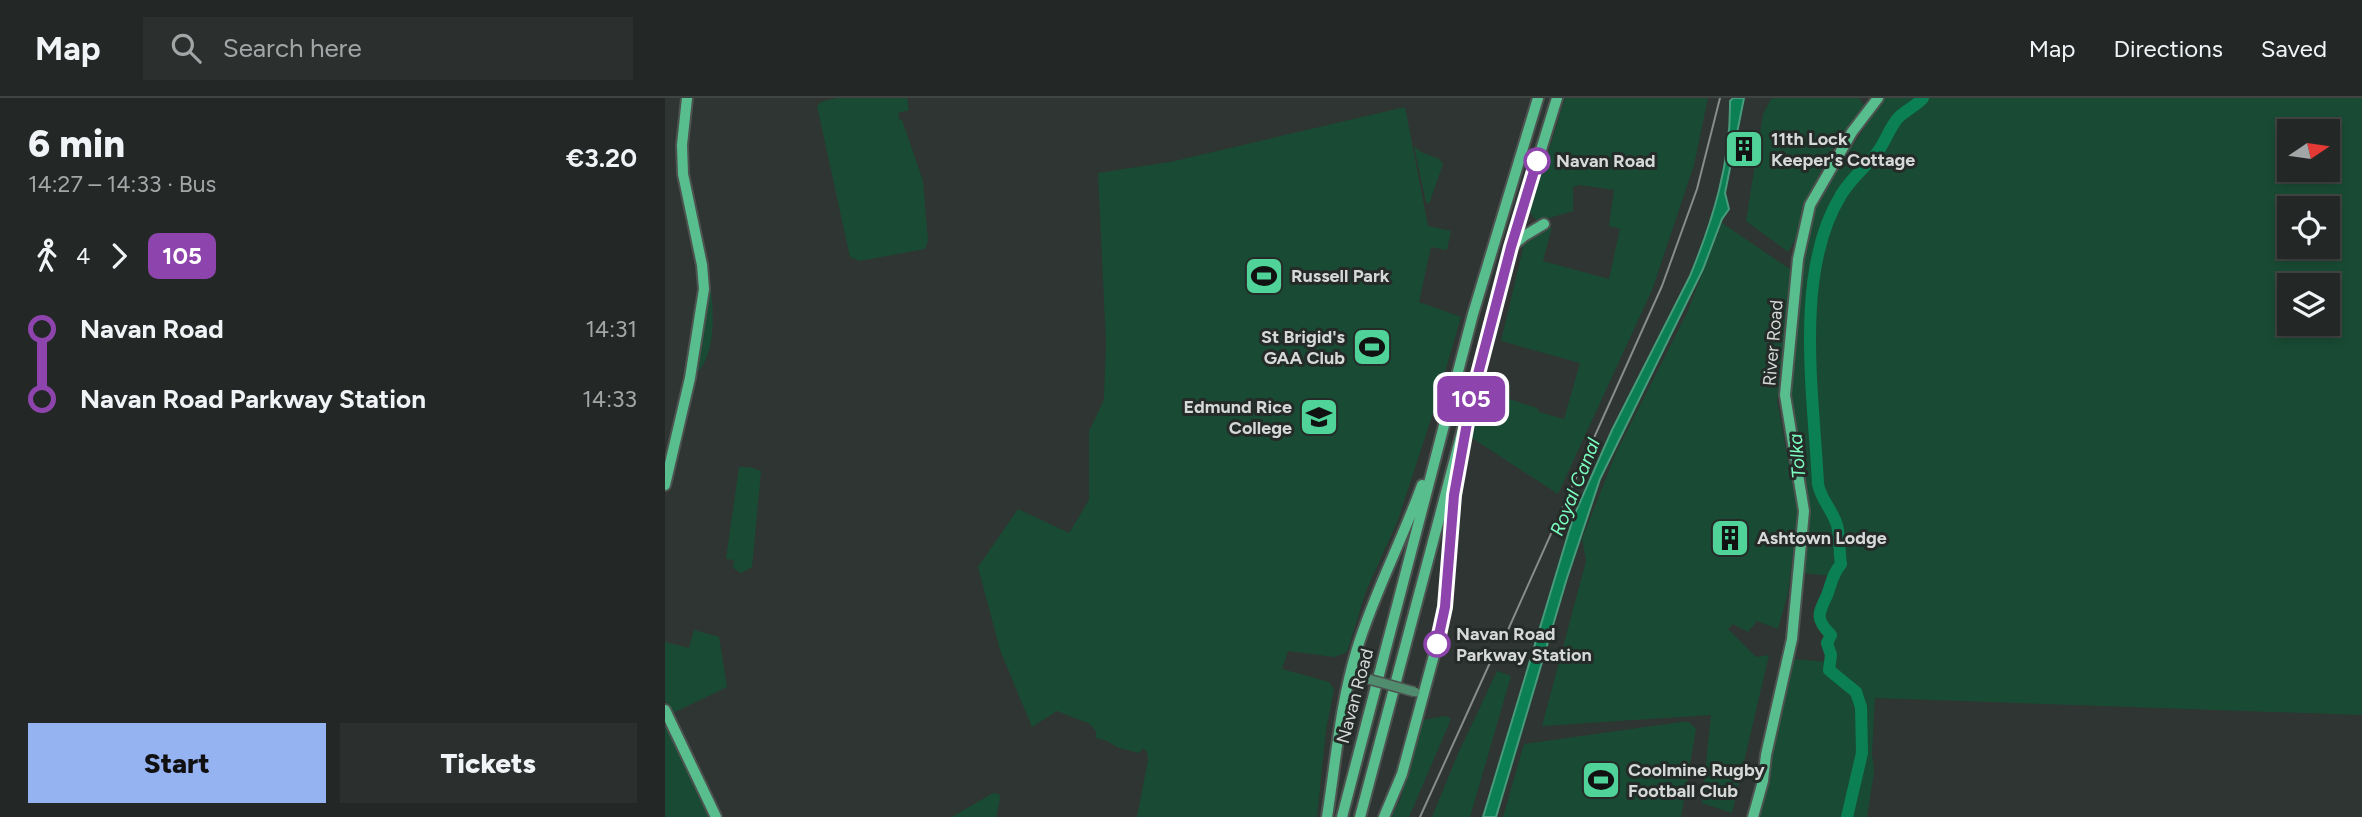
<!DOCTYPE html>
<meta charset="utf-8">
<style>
:root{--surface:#232826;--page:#2b302e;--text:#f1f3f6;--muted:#a3a6a7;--line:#404443;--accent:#95b2f1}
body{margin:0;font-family:Figtree,sans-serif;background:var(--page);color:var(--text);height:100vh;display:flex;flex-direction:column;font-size:26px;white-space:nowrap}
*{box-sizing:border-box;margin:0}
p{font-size:23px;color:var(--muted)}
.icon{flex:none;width:38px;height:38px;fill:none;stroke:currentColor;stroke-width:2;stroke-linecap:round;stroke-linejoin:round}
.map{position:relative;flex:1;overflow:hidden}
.details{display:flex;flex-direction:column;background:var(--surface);width:665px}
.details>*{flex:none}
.badge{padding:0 14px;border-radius:10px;font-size:24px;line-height:46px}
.needle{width:46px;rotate:77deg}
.tools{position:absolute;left:1612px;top:21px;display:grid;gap:14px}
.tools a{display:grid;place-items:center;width:63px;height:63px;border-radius:0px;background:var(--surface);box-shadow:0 4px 10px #0003,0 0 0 2px var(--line);font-size:35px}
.map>.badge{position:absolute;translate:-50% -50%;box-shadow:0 0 0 4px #fff}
.legs{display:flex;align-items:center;gap:10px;height:77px;padding:0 28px;font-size:23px}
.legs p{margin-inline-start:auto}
.summary{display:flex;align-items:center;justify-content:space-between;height:119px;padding:0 28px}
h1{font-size:38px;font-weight:800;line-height:52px}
.button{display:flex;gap:14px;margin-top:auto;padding:14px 28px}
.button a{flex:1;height:80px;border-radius:0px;background:var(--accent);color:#111;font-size:28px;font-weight:800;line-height:80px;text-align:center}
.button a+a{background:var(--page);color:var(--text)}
ul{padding:0 28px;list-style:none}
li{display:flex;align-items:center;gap:24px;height:70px;font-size:26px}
li i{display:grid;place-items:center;width:10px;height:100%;margin:0 9px;background:currentColor}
li i::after{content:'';width:18px;height:18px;margin:-9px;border:5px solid;border-radius:50%;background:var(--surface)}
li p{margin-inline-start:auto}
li:first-child i{background:linear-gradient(#0000 50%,currentColor 0)}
li:last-child i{background:linear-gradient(currentColor 50%,#0000 0)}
header{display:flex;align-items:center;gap:42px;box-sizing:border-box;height:98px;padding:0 35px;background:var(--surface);border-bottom:2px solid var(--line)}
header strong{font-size:33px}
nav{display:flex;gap:38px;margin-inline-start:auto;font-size:24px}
.search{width:490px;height:63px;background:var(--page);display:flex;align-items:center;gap:18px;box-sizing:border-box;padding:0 24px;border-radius:0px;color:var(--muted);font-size:26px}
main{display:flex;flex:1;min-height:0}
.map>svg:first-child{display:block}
</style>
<header>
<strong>Map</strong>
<div class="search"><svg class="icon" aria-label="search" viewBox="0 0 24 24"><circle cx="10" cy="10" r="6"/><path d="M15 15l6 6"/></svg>Search here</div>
<nav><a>Map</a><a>Directions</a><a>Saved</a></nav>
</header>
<main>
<section class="details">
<div class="summary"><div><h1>6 min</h1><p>14:27 – 14:33 · Bus</p></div><b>€3.20</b></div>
<div class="legs"><svg class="icon" aria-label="walk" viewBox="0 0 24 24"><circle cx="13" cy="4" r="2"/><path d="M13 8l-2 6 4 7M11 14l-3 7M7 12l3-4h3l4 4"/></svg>4<svg class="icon" aria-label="forward" viewBox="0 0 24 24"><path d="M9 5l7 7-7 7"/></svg><b class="badge" style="background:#8e44ad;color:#fff">105</b></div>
<ul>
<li><i style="color:#8e44ad"></i><b>Navan Road</b><p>14:31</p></li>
<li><i style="color:#8e44ad"></i><b>Navan Road Parkway Station</b><p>14:33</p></li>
</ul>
<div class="button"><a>Start</a><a>Tickets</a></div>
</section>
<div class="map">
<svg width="1697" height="719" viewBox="0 0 1697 719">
<rect width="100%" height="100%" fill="#2f3532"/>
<path fill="#194b34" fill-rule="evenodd" d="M172,0h70l2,12 -11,3 1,6 3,1 21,61 5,60 -3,8 -66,12 -9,-4 -33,-151 4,-4z
M900,0h143l-14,67 -42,125 -94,204 -86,-56 9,-48 56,18 2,4 25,7 16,-56 -79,-22 24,-101 27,-13 -9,34 66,18 11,-50 -11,-3 5,-36 -34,-5 -7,2v24l-34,10 -5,-3 -4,-6z
M1109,0h85l6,8c-27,33 -45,60 -59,100 -6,16 -8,32 -18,46l-42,-31 17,-107 8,-15z
M1219,0h478v617l-487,-17 -3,56 2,18 -7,45h-109l34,-158 38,3 1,-7 -4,-12 3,-8c-21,-22 -4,-35 2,-59l-29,-3 4,-61 -18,-117 17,-153 8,-31 11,-23zM1624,33h38v39h-38zM1624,110h38v39h-38zM1624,187h38v39h-38z
M740,9l23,119 23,5 -4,19 -16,-3 -12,55 42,15 -28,96 -35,107 -32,71 -19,61 -12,5 -47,-6 -6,18 47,13 5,7 -8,41 -9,87h-180l11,-57 -1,-8 -4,-4 -4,5 -20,-5 -14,-8 -9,-2v-7l-6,-7 -33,-13 -25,16 -32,-77 -22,-83 40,-58 51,24 20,-33v-69l15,-31 2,-58 -8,-169 72,-11z
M749,48l7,6 18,7 4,5 -14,40 -3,-2z
M1057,125l75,51 -20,127 21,111 -10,81 -10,36 -21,-8 -9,11 -15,-8 -5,5 28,28 13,-2 -37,158 -30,-10 9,-88 -169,11 44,-165 -4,-22 34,-86 71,-140z
M42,165c2,5 2,14 3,21 4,26 6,66 -11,87l-3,-4 9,-42 3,-23z
M74,369h11l11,4 -9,96 -11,6 -8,-5 1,-8 -8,-1z
M29,532l25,7 8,50 -54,26 -8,-13v-58l24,6z
M832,573l14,5 -41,141h-38l25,-61z
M781,618l5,3 -42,98h-18l10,-19 21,-78z
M0,624l45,95h-45z
M1016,624h8l7,7 -15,88h-178l21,-73z
M328,695l6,1 1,5 -4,18h-44z"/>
<path fill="#0b8055" stroke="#489b7c" stroke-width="2" d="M1068,0h11l-19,95 4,16 -7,10 -19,50 -103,210 -33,99 -71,239h-13l90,-299 39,-88 78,-154c23,-56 41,-114 40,-175z"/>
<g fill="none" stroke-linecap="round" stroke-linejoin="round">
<path stroke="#0b8055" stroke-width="12" d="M1182,719l15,-64 -1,-46 -5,-15 -27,-22 2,-15 -4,-12 4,-8c-17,-17 -12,-22 -4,-40 5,-13 5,-20 14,-31 -2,-13 -1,-28 -4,-39 -5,-16 -16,-25 -19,-41 -4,-87 -25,-211 23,-289 10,-17 26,-29 38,-45 7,-10 11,-23 19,-32 8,-8 18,-12 25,-20"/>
<g stroke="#4d5350" stroke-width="14">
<path id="secondary" d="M847,148l12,-10 20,-12
M0,387l25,-107 14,-89 -2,-24 -19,-91 -1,-29 5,-47
M0,612l51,107
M662,719c9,-57 13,-113 30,-168 17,-56 45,-108 65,-164
M677,719l131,-503 65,-216
M695,719l151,-570 46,-149
M719,719l18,-43 35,-130 8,-37 9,-112 4,-23
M1088,719l10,-36 3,-26 26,-116 12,-128 -19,-116 13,-136 12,-54 42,-73 26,-34"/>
</g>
<use href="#secondary" stroke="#58be8e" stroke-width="10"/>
<path stroke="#888c8a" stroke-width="2" d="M838,543l159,-355 35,-97 23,-91
M755,719l73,-161"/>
<g stroke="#4d5350" stroke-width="12" stroke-linecap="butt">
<path id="tertiary-bridge" d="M696,579l54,15"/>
</g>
<use href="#tertiary-bridge" stroke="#508c6e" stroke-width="9"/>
</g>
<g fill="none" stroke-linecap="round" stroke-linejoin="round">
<g stroke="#fff" stroke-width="16">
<path id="line-1" d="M772,546l8,-37 9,-112 17,-94 40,-154 26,-86"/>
</g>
<use href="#line-1" stroke="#8e44ad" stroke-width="10"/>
</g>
<defs>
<g id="building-square" transform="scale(2.0125)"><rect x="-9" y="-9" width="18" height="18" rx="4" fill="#4fd399" stroke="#252b28"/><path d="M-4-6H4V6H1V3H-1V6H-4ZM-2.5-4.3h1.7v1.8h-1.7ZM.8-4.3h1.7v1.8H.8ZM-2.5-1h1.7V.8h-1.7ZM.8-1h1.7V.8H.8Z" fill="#111"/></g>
<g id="stadium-square" transform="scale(2.0125)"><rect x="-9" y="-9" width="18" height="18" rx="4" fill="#4fd399" stroke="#252b28"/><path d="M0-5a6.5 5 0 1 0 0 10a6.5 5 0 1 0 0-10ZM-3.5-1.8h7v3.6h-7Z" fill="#111"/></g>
<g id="school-square" transform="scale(2.0125)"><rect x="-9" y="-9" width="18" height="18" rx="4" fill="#4fd399" stroke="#252b28"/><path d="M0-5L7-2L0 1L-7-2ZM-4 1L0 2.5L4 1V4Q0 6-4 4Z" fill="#111"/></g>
</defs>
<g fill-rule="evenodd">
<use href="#building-square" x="1079" y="51"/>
<use href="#stadium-square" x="599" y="178"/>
<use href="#stadium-square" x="707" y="249"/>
<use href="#school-square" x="654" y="319"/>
<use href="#building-square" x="1065" y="440"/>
<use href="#stadium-square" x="936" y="682"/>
</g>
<g fill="#fff" stroke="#8e44ad" stroke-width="3.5">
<circle cx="872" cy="63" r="12"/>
<circle cx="772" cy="546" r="12"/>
</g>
<g text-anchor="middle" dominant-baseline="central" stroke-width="6" stroke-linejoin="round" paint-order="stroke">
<g font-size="18" font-weight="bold" fill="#d6d9d7" stroke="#252b28" text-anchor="start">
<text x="1106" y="41">11th Lock<tspan x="1106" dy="21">Keeper's Cottage</tspan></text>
<text x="626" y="178">Russell Park</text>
<text x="680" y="239" text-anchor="end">St Brigid's<tspan x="680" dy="21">GAA Club</tspan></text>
<text x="627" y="309" text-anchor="end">Edmund Rice<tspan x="627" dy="21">College</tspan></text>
<text x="1092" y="440">Ashtown Lodge</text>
<text x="963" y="672">Coolmine Rugby<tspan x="963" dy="21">Football Club</tspan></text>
</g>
<g font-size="18" font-weight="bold" fill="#d6d9d7" stroke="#252b28" text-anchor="start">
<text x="891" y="63">Navan Road</text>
<text x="791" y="536">Navan Road<tspan x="791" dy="21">Parkway Station</tspan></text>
</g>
<g font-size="18" fill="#d6d9d7" stroke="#252b28">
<text transform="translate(1108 245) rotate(-85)">River Road</text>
<text transform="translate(690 598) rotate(-75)">Navan Road</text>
</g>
<g font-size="19" font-style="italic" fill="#7cfec0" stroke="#252b28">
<text transform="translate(1132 358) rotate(-95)">Tolka</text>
<text transform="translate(910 389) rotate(-68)">Royal Canal</text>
</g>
</g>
</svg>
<div class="tools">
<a><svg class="needle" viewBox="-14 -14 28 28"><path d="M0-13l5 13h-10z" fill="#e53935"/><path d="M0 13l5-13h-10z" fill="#a3a6a7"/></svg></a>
<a><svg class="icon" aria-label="locate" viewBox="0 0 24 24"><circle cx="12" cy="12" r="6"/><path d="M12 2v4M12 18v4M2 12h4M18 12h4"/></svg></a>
<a><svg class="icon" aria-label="layers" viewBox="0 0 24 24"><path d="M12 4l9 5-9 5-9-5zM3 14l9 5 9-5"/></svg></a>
</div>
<b class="badge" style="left:806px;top:301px;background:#8e44ad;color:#fff">105</b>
</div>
</main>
